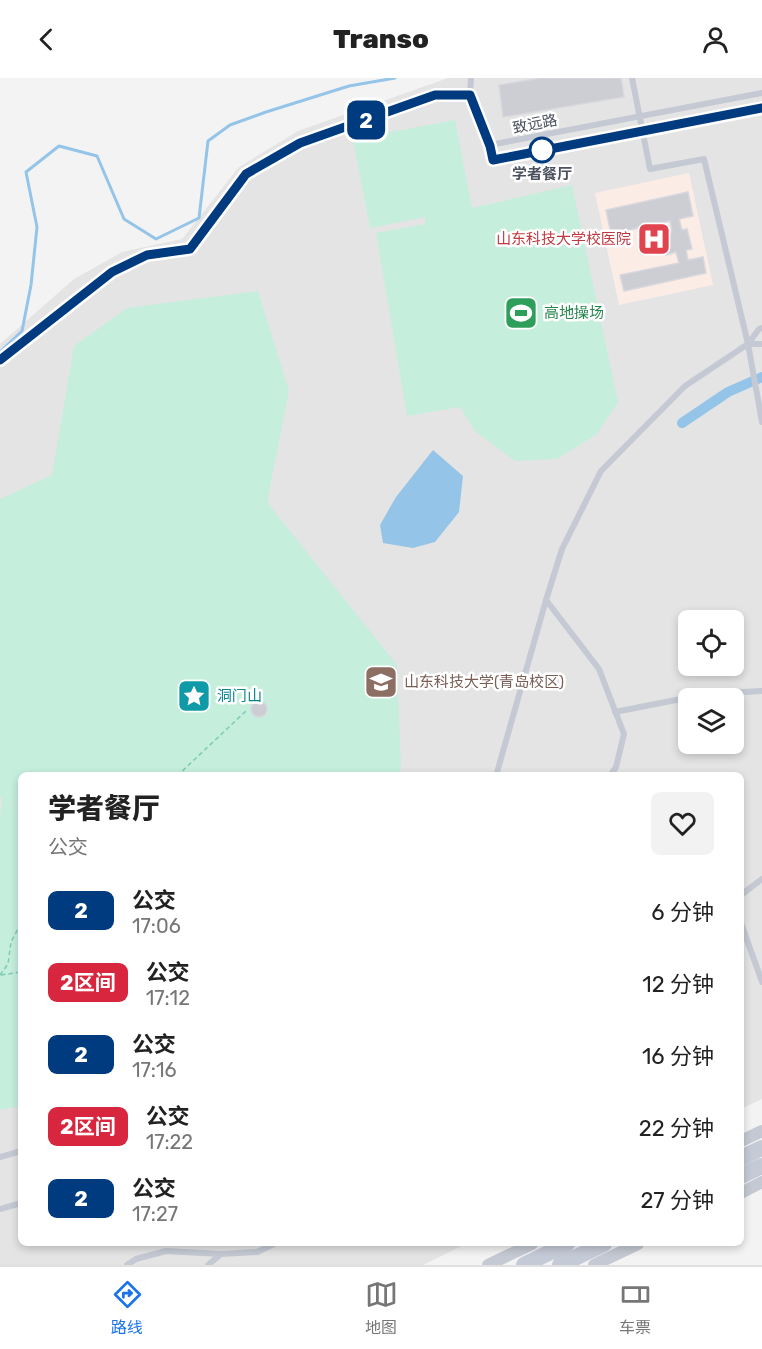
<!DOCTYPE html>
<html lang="zh">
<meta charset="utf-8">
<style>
:root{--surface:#fff;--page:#f2f2f2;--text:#222;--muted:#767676;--line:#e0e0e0;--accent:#1a73e8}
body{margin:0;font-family:Rubik,"Noto Sans SC",sans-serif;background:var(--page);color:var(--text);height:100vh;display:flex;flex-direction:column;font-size:22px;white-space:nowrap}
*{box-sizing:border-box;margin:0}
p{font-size:20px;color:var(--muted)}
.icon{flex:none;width:33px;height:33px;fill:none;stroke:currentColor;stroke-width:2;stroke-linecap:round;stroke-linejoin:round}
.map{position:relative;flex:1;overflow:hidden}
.sheet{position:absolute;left:18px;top:694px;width:726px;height:474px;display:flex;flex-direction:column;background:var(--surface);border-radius:9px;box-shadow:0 3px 9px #0003}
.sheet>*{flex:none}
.badge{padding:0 12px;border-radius:9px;font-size:21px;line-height:39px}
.fabs{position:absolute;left:678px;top:532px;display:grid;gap:12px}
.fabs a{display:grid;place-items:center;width:66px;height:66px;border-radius:9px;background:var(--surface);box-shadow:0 3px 9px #0003;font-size:30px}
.map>.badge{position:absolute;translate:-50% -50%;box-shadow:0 0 0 3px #fff}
.round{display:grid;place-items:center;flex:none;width:63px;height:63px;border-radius:9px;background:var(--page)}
.overview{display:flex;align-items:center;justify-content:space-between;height:102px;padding:0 30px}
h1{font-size:28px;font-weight:800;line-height:45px}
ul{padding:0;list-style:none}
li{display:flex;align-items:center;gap:18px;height:72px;padding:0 30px}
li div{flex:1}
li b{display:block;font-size:22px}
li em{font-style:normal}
li .badge{min-width:66px;font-weight:700;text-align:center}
header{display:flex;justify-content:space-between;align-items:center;height:78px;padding:0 30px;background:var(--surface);font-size:27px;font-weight:800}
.tab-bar{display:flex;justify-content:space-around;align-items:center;height:84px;border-top:2px solid var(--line);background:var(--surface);font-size:16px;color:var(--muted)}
.tab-bar a{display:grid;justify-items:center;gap:3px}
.tab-bar .current{color:var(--accent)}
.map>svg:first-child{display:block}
</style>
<header><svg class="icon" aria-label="back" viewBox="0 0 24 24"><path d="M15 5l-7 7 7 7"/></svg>Transo<svg class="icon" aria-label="person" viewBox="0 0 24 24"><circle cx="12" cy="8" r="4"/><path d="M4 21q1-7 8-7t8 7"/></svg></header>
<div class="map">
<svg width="762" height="1187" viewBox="0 0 762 1187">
<rect width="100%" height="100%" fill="#f4f3f3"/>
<path fill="#e5e4e4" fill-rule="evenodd" d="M448,0h314v1021l-21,10v-333h-720v468h445l-43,21h-423v-921l74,-65 48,-27 60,-13 57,-72 59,-36zM688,543h46v45h-46zM688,621h46v45h-46z"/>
<path fill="#fbece6" d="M689,95l24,112 -94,20 -24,-112z"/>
<path fill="#c5eedd" d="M455,42l17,88 100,-23 46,217 -21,32 -40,25 -42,2 -40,-30 -15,-24 -53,9 -31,-183 49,-9 1,-7 -56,11 -17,-89z
M258,213l31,100 -22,111 130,163 4,100 -2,10 -378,1v330l-21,4v-294l2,-15 -2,-5v-297l52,-24 22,-129 53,-38z"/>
<path fill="#94c5e8" d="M433,372l30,26 -4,36 -24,30 -22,6 -30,-5 -3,-18 16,-28z"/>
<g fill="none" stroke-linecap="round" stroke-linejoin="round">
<path stroke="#94c5e8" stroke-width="3" d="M0,274l22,-21 9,-46 6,-58 -11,-55 33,-26 38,10 27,63 32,20 43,-21 9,-77 22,-16 36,-13 83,-26 46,-8"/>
<path stroke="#94c5e8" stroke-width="10" d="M682,345l46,-31 34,-15"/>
</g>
<path fill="#cdced4" stroke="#d7d7dd" stroke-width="1.5" d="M541,0h80l3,19 -121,20 -4,-32z
M688,114l5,24 -14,3 3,11 5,-1 5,20 -6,1 2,10 15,-3 3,16 -82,18 -4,-16 59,-12 -3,-11 -10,3 -4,-20 10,-3 -2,-11 -59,13 -5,-24z
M251 631a8 8 0 1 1 16 0a8 8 0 1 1-16 0Z"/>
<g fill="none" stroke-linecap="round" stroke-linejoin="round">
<path stroke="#7ecbb5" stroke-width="1.5" stroke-dasharray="4.5 3" stroke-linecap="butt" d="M177,698l70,-66
M0,897l8,-11 3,-22 8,-15 2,-26
M1,897l20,-3"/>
<path stroke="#c4c9d3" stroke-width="6" d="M632,0l18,91 54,-10 44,185 14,78
M470,17l1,-17
M490,67l272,-52
M748,266h14
M0,282l112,-88 35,-17 43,-6 56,-75 54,-31 135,-48h35l20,50 3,15 269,-52
M546,522l53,69 25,65 -8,33 -6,9
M615,634l91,-18 56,-3
M496,698l50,-176 16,-51 39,-78 84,-85 63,-42 11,-15 3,-1
M741,817l21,-16
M741,845l21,59
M0,1079l21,-6
M0,1131l21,-6
M127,1187l9,-6 30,-8 55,3 36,-2 17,-8
M208,1187l13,-11"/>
<path stroke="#c4c9d3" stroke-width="12" d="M741,1063l21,-10
M741,1115l21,-11
M488,1187l44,-21
M594,1187l44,-21"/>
<path stroke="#c5cad7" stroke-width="16" d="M741,1080l21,-10
M741,1098l21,-10
M524,1187l43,-21
M560,1187l44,-21"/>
</g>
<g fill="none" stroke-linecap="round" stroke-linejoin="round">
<g stroke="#fff" stroke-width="14">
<path id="line" d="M0,282l112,-88 35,-17 43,-6 56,-75 54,-31 135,-48h35l20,51 3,14 269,-52"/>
</g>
<use href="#line" stroke="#003b80" stroke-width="9"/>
</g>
<defs>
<g id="hospital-square" transform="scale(1.725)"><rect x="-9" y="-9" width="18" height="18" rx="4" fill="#e0444e" stroke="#fff"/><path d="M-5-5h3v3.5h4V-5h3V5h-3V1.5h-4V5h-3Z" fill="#fff"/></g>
<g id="stadium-square" transform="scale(1.725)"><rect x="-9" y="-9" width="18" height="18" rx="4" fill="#2e9e5b" stroke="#fff"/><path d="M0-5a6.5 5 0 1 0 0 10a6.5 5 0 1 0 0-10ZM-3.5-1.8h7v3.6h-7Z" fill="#fff"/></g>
<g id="university-square" transform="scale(1.725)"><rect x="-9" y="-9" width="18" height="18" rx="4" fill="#8d6e63" stroke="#fff"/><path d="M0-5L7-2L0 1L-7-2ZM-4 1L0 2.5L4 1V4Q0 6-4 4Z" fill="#fff"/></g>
<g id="sight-square" transform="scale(1.725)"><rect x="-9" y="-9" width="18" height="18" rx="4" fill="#0f9aa8" stroke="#fff"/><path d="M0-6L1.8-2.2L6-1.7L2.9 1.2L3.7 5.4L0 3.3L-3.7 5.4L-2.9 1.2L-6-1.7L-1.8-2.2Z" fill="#fff"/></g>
</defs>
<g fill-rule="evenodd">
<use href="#hospital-square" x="654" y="161"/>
<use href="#stadium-square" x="521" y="235"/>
<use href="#university-square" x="381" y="604"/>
<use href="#sight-square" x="194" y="618"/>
</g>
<circle fill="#fff" stroke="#003b80" stroke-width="3" cx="542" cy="72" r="12"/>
<g text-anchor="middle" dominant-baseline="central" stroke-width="5" stroke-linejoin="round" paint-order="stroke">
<g font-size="15" fill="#4b515f" stroke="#fff">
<text transform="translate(535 46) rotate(-11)">致远路</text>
</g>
<g font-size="15" font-weight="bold" fill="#4b515f" stroke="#fff">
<text x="542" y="96">学者餐厅</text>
</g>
<g font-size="15" fill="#be3a42" stroke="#fff" text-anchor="end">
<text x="631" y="161">山东科技大学校医院</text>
</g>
<g font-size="15" fill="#27864d" stroke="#fff" text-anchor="start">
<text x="544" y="235">高地操场</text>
</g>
<g font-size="15" fill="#785e54" stroke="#fff" text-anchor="start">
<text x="404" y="604">山东科技大学(青岛校区)</text>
</g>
<g font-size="15" fill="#0d838f" stroke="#fff" text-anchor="start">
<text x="217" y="618">洞门山</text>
</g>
</g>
</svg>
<div class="fabs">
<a><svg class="icon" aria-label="locate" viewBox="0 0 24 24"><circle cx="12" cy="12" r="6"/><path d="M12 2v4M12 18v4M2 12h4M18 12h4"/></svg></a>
<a><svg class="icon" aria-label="layers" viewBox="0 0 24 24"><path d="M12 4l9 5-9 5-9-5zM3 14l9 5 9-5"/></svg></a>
</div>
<b class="badge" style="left:366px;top:42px;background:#003b80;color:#fff">2</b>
<section class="sheet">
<div class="overview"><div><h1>学者餐厅</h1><p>公交</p></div><a class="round"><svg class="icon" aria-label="heart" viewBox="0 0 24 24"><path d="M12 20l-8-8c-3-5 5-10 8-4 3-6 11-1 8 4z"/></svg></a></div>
<ul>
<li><span class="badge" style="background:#003b80;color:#fff">2</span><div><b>公交</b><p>17:06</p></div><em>6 分钟</em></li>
<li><span class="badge" style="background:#d7263d;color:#fff">2区间</span><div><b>公交</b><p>17:12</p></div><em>12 分钟</em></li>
<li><span class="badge" style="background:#003b80;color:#fff">2</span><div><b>公交</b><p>17:16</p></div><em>16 分钟</em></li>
<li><span class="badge" style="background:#d7263d;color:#fff">2区间</span><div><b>公交</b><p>17:22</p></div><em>22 分钟</em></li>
<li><span class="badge" style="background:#003b80;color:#fff">2</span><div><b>公交</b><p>17:27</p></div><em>27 分钟</em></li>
</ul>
</section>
</div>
<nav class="tab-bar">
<a class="current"><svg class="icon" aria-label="directions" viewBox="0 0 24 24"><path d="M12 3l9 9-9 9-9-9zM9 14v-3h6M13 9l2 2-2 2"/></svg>路线</a>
<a><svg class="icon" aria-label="map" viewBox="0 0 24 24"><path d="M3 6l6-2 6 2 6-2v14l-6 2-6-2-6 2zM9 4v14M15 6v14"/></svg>地图</a>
<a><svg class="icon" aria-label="tickets" viewBox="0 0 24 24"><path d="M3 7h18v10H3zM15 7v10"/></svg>车票</a>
</nav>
